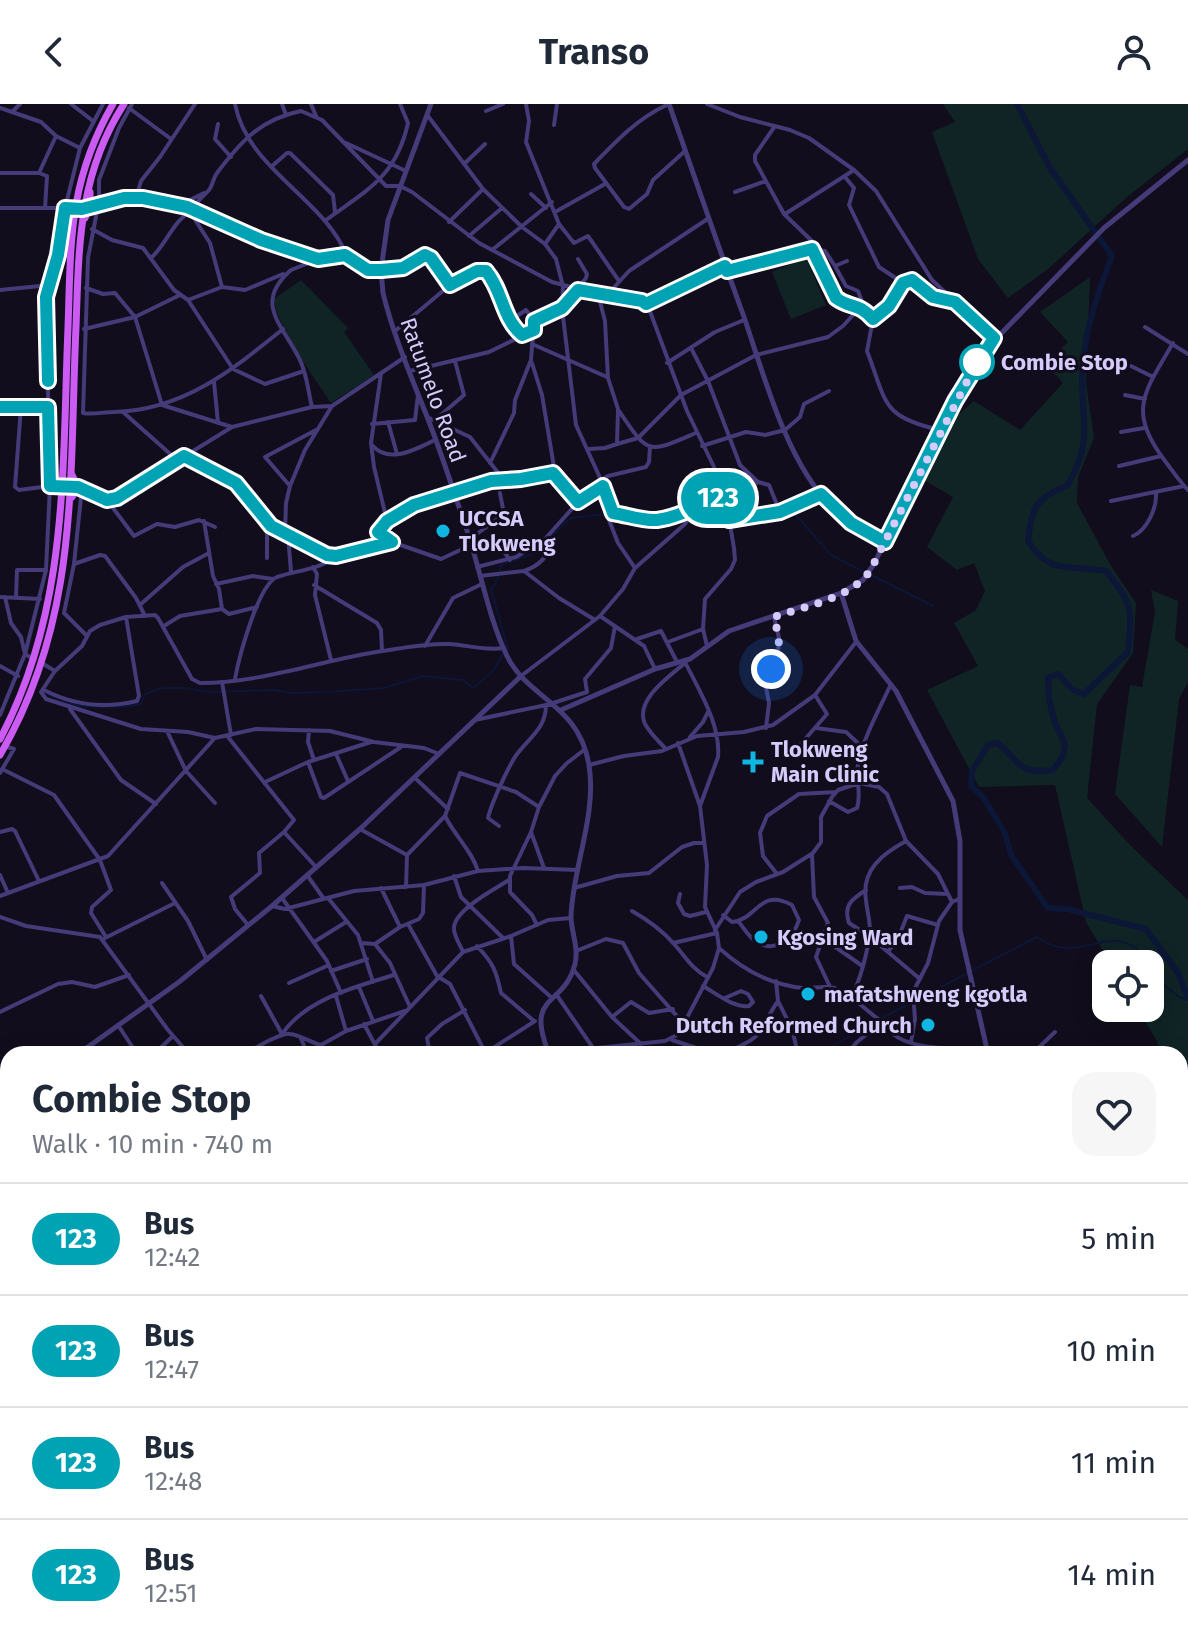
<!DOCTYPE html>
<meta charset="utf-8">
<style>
:root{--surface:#fff;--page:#f6f6f7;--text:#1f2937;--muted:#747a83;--line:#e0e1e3}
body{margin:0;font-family:"Fira Sans",sans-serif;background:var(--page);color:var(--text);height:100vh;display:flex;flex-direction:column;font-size:30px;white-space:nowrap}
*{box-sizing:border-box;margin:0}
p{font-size:26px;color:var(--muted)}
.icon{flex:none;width:44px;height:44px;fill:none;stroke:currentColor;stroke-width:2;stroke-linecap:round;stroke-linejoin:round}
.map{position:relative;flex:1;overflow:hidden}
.sheet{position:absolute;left:0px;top:942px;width:1188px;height:600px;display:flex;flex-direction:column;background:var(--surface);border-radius:24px 24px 0 0;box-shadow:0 4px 20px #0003}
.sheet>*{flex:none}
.badge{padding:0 16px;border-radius:26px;font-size:28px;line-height:52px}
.controls{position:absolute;left:1092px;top:846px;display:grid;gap:16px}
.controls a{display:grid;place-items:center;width:72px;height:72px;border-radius:16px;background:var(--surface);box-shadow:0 4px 20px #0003;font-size:40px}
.you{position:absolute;width:40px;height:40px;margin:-20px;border:6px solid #fff;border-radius:50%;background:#1a73e8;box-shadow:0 0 0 12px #1a73e833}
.map>.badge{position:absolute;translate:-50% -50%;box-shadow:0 0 0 4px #fff}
.round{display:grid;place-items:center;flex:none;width:84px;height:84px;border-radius:24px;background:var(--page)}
.summary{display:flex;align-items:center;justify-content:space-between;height:136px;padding:0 32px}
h1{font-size:38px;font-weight:700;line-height:60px}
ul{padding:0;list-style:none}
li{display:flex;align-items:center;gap:24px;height:112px;padding:0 32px;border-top:2px solid var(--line)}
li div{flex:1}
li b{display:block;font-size:30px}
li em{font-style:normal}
li .badge{min-width:88px;font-weight:700;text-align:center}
header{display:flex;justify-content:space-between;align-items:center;height:104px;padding:0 32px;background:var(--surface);font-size:36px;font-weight:700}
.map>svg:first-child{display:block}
</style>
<header><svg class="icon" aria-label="back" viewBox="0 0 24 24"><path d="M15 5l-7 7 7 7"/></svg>Transo<svg class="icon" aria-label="person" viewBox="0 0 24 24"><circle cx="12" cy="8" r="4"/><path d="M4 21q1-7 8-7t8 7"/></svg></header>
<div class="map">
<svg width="1188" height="1542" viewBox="0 0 1188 1542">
<rect width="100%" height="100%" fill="#110d1c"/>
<path fill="#102425" d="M943,0h245v45l-61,48 -79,72 -40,29 -30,-39 -46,-127 23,-10z
M806,154l20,47 -35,14 -19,-47z
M1090,173l-4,106 8,55 -16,39 -1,26 34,63 25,37 -3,50 -36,51 -10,94 45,49 56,53v250l-8,-28v-68h-20l-3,-13 -20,-33h13v-44h-39l-25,-42 -31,-137 -76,2 -52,-97 51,-24 -24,-43 22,-13 9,-19 -11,-28 -17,7 -30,-23 26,-50 -29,-17 33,-64 17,-15 46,29 43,-47 -17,-19 22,-22 -28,-30z
M301,176l47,48 -4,4 30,43 -43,28c-15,-23 -56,-79 -57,-104z
M1151,486l27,11 -3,39 13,9v33l-9,17 -17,148 -47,-53 15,-109 12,2 13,-75z"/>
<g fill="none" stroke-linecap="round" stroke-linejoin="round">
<path stroke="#0c1636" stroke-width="2" d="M730,408l58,-5
M794,409l37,42 33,17
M692,414l33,-6
M871,471l62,31
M508,545l-17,-60 6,-8 4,-16 29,-10 41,-37 35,-4 36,9h25l19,-4
M46,589c32,17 59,17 95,11l4,-10 17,-6h23l24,4 65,-2 18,3 36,-1 56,-4 39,-12 40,4 10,8 21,-18 9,-17
M973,866l64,-33c39,29 66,-11 99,11l7,16
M1150,869l29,24 9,3
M882,914l86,-45
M819,950l57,-33"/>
<path stroke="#0c1636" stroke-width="6" d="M1017,0l33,64 62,88c-14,36 -26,70 -29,109 -5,50 14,71 -16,121 -32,12 -35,22 -39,55 22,35 42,23 78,30 28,34 26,39 22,81l-44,42 -12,-5 -14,-15 -10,4 1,21 6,24 10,21 -2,12 -10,14c-37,4 -30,-7 -56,-27l-9,2 -16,26 -1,15 12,11 22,36 6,22 37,53 19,1 79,20 32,44 10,25"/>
<path stroke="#443b78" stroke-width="4" d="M71,0l22,17
M132,0l-13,24 -20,52v21l-11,57 -5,155c9,2 20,-1 31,-1 69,-2 117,-41 169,-83
M235,0c13,66 88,93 112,152
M282,0l4,11
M311,0l5,12
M526,0l3,17 -3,21 33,82 15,19 14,-7 31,45
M669,0c-30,13 -53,37 -75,60l1,4 29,39 5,2 18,-15 6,-14 32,-29
M707,0l33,13 50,13 19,8 45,32 22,21 56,89 62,58
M0,4l12,4 8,-8
M129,4l42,31
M486,7l17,-7
M12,8l29,10 15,14 24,12
M428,12l55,73 39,38 23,17 11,15 7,27 -1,22 14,117 25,55 10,31 44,9 38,-10
M218,20l-3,15 16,18
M554,21l3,-21
M346,39l60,28
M464,60l21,-20
M271,63l16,-14h3l43,42 2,17
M0,69h39l17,-37
M39,69l8,3 -2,32
M845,73l9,11 -5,17 30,62 24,16
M735,88l31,-11
M531,90l15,14
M136,94l5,-17 19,-24 35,-53
M98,101l31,-7 51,7 81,35 57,19 27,-4 23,15h30l29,-15 23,30
M180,101l24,-12
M0,104h85
M555,108l50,-28
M785,110l69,-44
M326,116c41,-30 70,-43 82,-97l-8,-19
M449,118l34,-33
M92,125l20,11 31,8 31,42 14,10 45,69 32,15 39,-13
M469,132l33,-28
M545,140l14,-20
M812,145l24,49c13,10 24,5 36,20
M812,145l13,2 10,15
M492,146l60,-48
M151,154c15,-13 23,-39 40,-46
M291,166c-38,33 -9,54 8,88 8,15 9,33 13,49l20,-1
M291,166l25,-10
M727,167l85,-22v-8l-28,-27 -29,-53v-6l20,-29
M222,183l-12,-44 -18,-28c1,-12 10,-17 17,-25 4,-5 4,-12 8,-17 24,-32 44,-54 84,-62l21,9 64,66h14l12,6 67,51 73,39 46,12 46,8 4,4 39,105 27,56 13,40 7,41 1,12 -4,9 -26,30 -2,30 4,17
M86,184l17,6 12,-1 20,24 27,88 70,22
M0,186l50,-5
M607,191l22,-24 80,-53
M188,196l34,-13 23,3 38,-16
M646,200l79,-38
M514,214l12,-8 8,11
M1145,223l43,27
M84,225l51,-12 45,-22
M395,227l55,-46 32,-14c27,13 13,51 51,69
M1173,239c-29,50 -46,67 -8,118 7,9 14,20 23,29
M532,240l75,33
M691,244l17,33 32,84 18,17 11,3 11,27
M532,259l10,32 13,78
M667,259l48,-31 29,-12
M1131,262l22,11
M410,267l79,-19 45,-22
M381,270l-10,69 3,24 13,54 -9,11 12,9
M214,278l4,41
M1125,291l20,4
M0,303h48
M21,303l-6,80 4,3 31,-4 13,1
M619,307c30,44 28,43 77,22
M123,308l54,48
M427,313l43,20 33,42
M435,316l29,-25 -9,-34
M388,318l9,32
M372,320l43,-4 3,-25
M940,326c-59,-13 -53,-27 -73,-79l6,-32 16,-13 14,-23 13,-2 17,16 19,5
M1121,328l23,-4
M617,340l21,-6 43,-43 75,-40 72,-18 15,-11 20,-22 -5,-13 -12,-5 -11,-20 12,-5
M372,341c17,20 44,4 63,-5
M702,342l44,-14 19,3 20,-5 15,-13 4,-13 25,-13
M589,345l16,-1 12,-4 1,-35 -10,-31 -3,-57 -7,-27
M184,352l52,27 35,43 56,29 9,1 56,-14 49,17 30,-14
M490,359l24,-50 1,-13 16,-40 3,-39 28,-13 24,-30 1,-4 -9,-15
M1119,362l42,-10
M601,376l7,-4 38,-9 3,-5 1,-15
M290,382l-25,-29 51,-27
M80,384l27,12 10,-2 115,-71 80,-20
M82,384l-8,76 -10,49 22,22
M107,396l27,36 23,-12 18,3 24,-7 16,7
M1111,397l73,-15
M727,403l31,-25
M609,416l9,23 17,25
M729,416l51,-8 41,-18
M204,417l9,55 6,13 3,20
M387,417l27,-16 20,-7 57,-17 30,-2 29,-6 7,2 21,27
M285,429l1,-30 4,-17 15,-36 27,-44 73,-49
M288,431l3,37
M1133,432c14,-6 24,-28 23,-43
M470,435l34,-25 -4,-21
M471,439l23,-5 16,22
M267,454v-35
M74,460l26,-9 5,1 31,42 9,18
M313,463l4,7 -2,21 16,65
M477,463l39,-10 29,-18 33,-37 25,-16
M524,467c12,-4 23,-12 26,-26l-5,-6
M480,472l44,-5 35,27 36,22
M216,480l37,-8 20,3
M314,481l63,38 4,7 1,21
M0,493l40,2
M5,493l6,26 10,14 4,17 7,4
M16,494l1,-28h29
M141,500l42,-37 26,-14
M600,512l44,30 11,23
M164,522l16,-10 42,-7 7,5 28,-7
M637,535l24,-8 16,31
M668,538l35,-13
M425,542l28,-48 29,-14
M684,556c14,29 37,64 34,97l-18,49
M40,558l15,9
M0,562l18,10
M521,572l79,-60 23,-27 12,-21 50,-44 12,-18 26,-10
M235,575c4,-22 23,-94 42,-102 20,-7 43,-7 59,-21
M222,578l9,53
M44,586c29,15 60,19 93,11l2,-5 -13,-79
M553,599l34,-11 -2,-13 26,-31 4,-22
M70,605l51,71 35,24
M0,611l25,-61 21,-84 4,-84 -4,-189 12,-42 7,-47 15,-60 23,-44
M475,616l71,-15
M766,624l3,-25 -5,-26 10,-11 4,-11 1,-17 -5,-21
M816,624l30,4 15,14
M309,626l-1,12 6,18
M167,627l19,40 29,32
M228,633l66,83 -10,12 -25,21 1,20 -29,24 4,12 13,16
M690,633l13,-15 5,-10
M666,645c-7,-7 -16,-16 -21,-25 -11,-24 25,-48 40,-61
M793,649l34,-39 -12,-19
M336,650l12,27
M439,650l-15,-6 -50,-6 -44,-11 -74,-2 -41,9 -27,-6 -47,-3 -95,-30 -5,-7 14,-21 27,-25 8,-15 10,-6 26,-8 29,-2 3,3 34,61 8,4c62,0 122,-23 182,-32 21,-3 46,-8 67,-7 19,1 35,7 55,4
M308,658l13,35 3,1 77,-51
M589,661l35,-9 38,-5 35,-15 47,-4 29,-7 42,-30 41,-53
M2,665l52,26 46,65 11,30 -19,17 -1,6 15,24
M0,669l14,-24 -9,-3
M415,674l33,31
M265,678l43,-20 63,-20
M829,697l19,11 9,-4c5,-15 -2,-29 1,-44 6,-28 21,-54 33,-80
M445,712c10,20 27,35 33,55
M499,722l-11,-8c3,-14 21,-53 29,-64 13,-17 29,-26 29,-49h8
M360,725l47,26
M0,728l12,-3 3,2 24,50
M284,728l32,35
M531,728l13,36
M812,750l2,43 14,26 -12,34 14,30
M777,770l-14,-18 -3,-23 7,-17 32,-22 37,-2
M0,771l8,18
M307,771l17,24
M454,772l7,21 42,41
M162,779l26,38 19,39
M406,783l1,-32 38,-39 15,-43 56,19 23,15
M381,784l19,39
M574,784l43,-12 32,-3 33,-26 12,-4h10
M900,784l12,-1 13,6 23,1
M866,786c-14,9 -23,15 -17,33l20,13 51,43
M680,790l-2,9 6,11 6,2 16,-4
M0,792l108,-40 106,-117
M282,794l45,63 14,32
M328,794l30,37 15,47
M272,802l13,3 69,-18 70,-6 54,-14 45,-3 55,2
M632,807c16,9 30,19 42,33 12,13 17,24 33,33
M723,811l9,7c25,-2 27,-35 60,-17l7,15c-5,17 -24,34 -42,22 -8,-4 -13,-14 -19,-21
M0,813l26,9 74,11 68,93 21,24
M408,820l29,52 13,8 36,70
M537,821l-5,-10 -22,-23v-16l21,-44 8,-25 16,-31 12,-13 17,-13
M715,826l25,-38 16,-10 27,-10 30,-19 8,-11v-25l11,-20 6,-7 21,-7 20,4 8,7 19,47 32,33 14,28
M511,832l3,28 38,34
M105,834l70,-35
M824,835l37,26
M314,838l32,-20
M361,839l14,1 25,-17 19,-8 4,-6 1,-28
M673,839l44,-10
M375,840l15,19 20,44
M477,842c16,17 19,24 24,47l33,28
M719,844c23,21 52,37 84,40 10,1 20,-3 31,0 19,7 34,25 51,36 14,29 74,24 102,25
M576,847l30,-12 17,4 16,30 44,50
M463,848c-3,-8 -10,-17 -9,-25 2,-18 41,-38 55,-47
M888,848l11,-16 8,-20 31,9
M573,865l39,48 29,27
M331,867l36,-12
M289,879l40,-18
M703,882c14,8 31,22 46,20l4,-4 -5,-8 -7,-3 -16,7
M359,883l14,34
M556,890l37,54
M261,892l21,38c24,-35 73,-47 112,-59
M336,892l10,35
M851,894c9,-17 17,-47 19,-67 0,-11 -3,-20 -4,-31 -5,-31 18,-47 40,-59
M778,897l14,28 6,25
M0,908l58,-28 14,-2 23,5 34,-12
M612,913l19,-15 18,11 24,-4
M364,920l16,30
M118,921l19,29
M301,935l7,15
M672,936l43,14
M911,938l4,-23 -2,-27 15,-29 11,-42 13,-19 7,-3
M375,940l88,-92 48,-16 37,-16 23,-2
M485,949l50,-32
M549,949l116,-12 10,-5 5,-5 33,-63 6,-20 -2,-15 -12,-26 2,-42 -7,-59 -22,-63
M154,950l19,-18
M242,950c12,-4 38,-22 48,-20 11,1 21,9 31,11l25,-14 59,-20
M430,950l-3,-16 15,-14 23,-14
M727,950c8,-7 23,-11 29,-18 7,-7 14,-24 22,-35l-2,-20
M847,950l9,-11 25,-21
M916,950l4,-7
M1032,950l23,-22
M0,1130l8,-6
M1180,1175l8,30
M1180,1214l8,-3
M0,1227l8,1
M0,1283l8,10
M1180,1287l8,-2
M0,1311l8,-3
M0,1340l8,7
M1180,1350l8,11
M0,1359l8,-9
M0,1368l8,17
M1180,1382l8,-10
M0,1393l8,-5
M0,1423l8,9
M0,1508l8,-7
M390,1534l4,8
M437,1534l6,6
M488,1534l9,8
M558,1534l3,8
M588,1534l4,8
M648,1534l1,8
M729,1534l1,8
M920,1534l1,8
M949,1534l1,8
M1039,1534l4,8
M1128,1534l3,8
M7,1542l11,-8
M108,1542l11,-8
M170,1542l11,-8
M537,1542l13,-8
M749,1542l28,-8"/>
<path stroke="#443b78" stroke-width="5" d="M431,0l-43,116 -7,50 2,23c10,41 27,81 43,121 14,35 26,72 38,108 16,44 23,92 43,134 21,43 72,48 82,109 8,50 -16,101 -18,151 0,16 8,31 4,48 -11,44 -51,28 -26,90
M669,0c25,71 49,142 75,213 20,58 42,143 86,188 16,16 35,26 55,37
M841,489l15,48 40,50 57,110 7,40v89l28,124
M561,606l94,-41 35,-10 39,-28 112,-38 22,-13 11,-16 81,-163 30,-51 119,-122 84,-68
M78,950l101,-72 93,-76 88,-77 161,-153
M0,1005l8,-6
M0,1330l8,-15
M1144,1534l3,8
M40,1542l5,-8
M466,1542l5,-8"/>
<path stroke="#cb5bf3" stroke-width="7" d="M85,114l5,-12v-14
M71,369l7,14 -6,10
M0,635c69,-130 62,-269 68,-411 3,-87 0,-146 45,-224
M0,651c80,-137 69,-276 76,-428 3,-80 2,-152 48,-223"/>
</g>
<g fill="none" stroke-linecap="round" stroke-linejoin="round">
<g stroke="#fff" stroke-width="18">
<path id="line" d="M0,303h48l2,79 28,1 29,13 10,-2 67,-42 52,27 35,43 56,29 9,1 56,-14 -14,-10 9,-11 27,-16 77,-24 30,-2 32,-6 25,29 25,-16 10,27c14,2 29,8 44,7 24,-3 44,-17 66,-24l6,24 51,-8 41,-18 30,29 34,19 70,-141 39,-63 -39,-36 -22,-5 -21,-17 -9,3 -14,23 -16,13c-15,-17 -22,-10 -37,-21l-24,-49 -85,22 -2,-5 -79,38 -4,-3 -64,-11 -16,18 -28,13v9l-12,5c-20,-17 -19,-44 -36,-64h-9l-27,14 -19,-27 -6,-3 -22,13 -22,2h-13l-23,-15 -27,4 -57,-19 -74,-33 -44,-9h-19l-42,11 -17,-1 -7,47 -12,42 2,84"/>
</g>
<use href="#line" stroke="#00a3b4" stroke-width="12"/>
<path stroke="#d6cbfb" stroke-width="8" stroke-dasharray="0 14.4" d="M771,565c13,-14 7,-35 3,-52 31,-11 76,-18 96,-46l107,-209"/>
</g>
<circle fill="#fff" stroke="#00a3b4" stroke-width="4" cx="977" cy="258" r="16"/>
<g fill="#10b6e2" stroke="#110d1c" stroke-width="3">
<circle cx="443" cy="427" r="8"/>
<path d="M749 646h8v8h8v8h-8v8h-8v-8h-8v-8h8z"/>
<circle cx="761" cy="833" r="8"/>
<circle cx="808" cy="890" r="8"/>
<circle cx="928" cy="921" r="8"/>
</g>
<g text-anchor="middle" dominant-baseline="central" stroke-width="6" stroke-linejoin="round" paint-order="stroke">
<g font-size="22" font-weight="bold" fill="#d6cbfb" stroke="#110d1c" text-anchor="start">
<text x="1001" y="258">Combie Stop</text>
</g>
<g font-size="22" fill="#d6cbfb" stroke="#110d1c">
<text transform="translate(433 286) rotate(70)">Ratumelo Road</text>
</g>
<g font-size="22" font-weight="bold" fill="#d6cbfb" stroke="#110d1c" text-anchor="start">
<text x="459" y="414">UCCSA<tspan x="459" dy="25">Tlokweng</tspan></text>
<text x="771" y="645">Tlokweng<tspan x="771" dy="25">Main Clinic</tspan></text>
<text x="777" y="833">Kgosing Ward</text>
<text x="824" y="890">mafatshweng kgotla</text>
<text x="912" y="921" text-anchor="end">Dutch Reformed Church</text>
</g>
</g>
</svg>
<div class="controls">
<a><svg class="icon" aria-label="locate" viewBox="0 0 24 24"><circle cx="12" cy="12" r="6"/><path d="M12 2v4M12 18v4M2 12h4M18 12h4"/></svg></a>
</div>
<div class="you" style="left:771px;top:565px"></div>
<b class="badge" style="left:718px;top:394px;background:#00a3b4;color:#fff">123</b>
<section class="sheet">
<div class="summary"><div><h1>Combie Stop</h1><p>Walk · 10 min · 740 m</p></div><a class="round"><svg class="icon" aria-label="heart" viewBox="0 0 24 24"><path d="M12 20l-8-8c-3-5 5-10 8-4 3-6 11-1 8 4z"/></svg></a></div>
<ul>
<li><span class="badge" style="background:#00a3b4;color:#fff">123</span><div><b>Bus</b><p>12:42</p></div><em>5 min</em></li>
<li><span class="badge" style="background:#00a3b4;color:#fff">123</span><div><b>Bus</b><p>12:47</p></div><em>10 min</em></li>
<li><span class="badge" style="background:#00a3b4;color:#fff">123</span><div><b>Bus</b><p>12:48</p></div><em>11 min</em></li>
<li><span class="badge" style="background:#00a3b4;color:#fff">123</span><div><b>Bus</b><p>12:51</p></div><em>14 min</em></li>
</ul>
</section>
</div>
